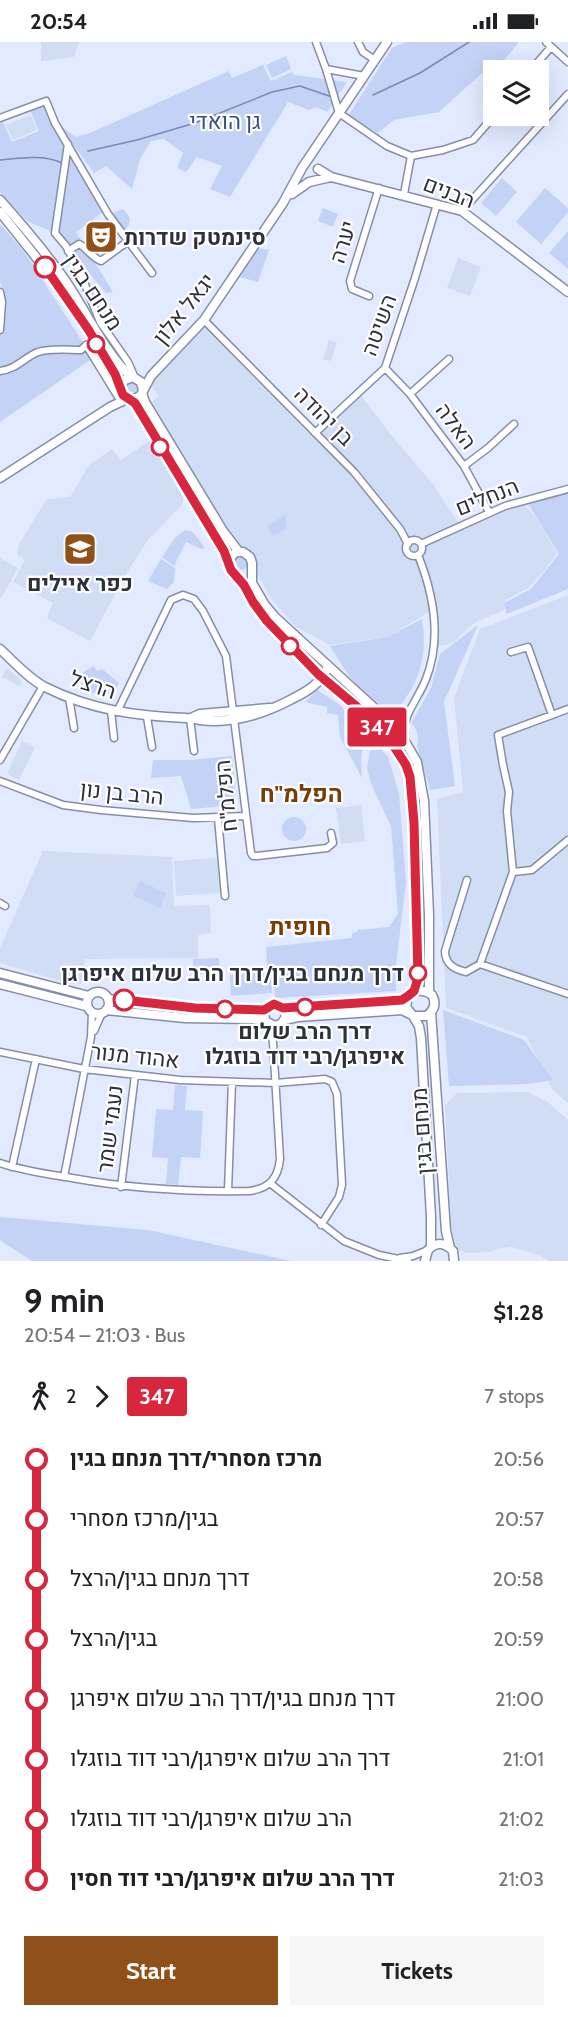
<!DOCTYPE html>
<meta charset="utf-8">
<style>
:root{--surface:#fff;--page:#f6f6f6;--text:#202124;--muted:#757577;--accent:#905019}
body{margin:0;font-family:Cabin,Heebo,sans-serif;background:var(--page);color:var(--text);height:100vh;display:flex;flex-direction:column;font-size:22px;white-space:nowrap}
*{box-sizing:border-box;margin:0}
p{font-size:20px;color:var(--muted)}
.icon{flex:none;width:33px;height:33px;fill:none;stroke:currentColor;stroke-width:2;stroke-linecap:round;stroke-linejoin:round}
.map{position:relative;height:1219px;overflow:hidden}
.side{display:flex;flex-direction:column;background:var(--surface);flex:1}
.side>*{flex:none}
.badge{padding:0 12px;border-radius:4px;font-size:21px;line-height:39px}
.fabs{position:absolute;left:483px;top:18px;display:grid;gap:12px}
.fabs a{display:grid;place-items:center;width:66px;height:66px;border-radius:0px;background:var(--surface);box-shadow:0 6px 24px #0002;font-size:30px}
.map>.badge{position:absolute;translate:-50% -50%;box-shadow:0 0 0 3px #fff}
.legs{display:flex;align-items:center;gap:9px;height:66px;padding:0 24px;font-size:20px}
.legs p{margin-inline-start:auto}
.overview{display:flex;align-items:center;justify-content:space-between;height:102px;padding:0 24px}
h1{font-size:33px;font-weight:700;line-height:45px}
.action{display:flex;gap:12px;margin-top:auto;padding:12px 24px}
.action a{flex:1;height:69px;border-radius:0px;background:var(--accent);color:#fff;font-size:24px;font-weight:700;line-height:69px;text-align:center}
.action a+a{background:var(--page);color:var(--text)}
ul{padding:0 24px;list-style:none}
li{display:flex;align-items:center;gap:21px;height:60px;font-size:22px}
li i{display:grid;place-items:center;width:9px;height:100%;margin:0 8px;background:currentColor}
li i::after{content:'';width:15px;height:15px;margin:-8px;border:4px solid;border-radius:50%;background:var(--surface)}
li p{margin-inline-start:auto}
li:first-child i{background:linear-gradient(#0000 50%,currentColor 0)}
li:last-child i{background:linear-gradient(currentColor 50%,#0000 0)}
.status{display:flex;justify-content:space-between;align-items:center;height:42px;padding:0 30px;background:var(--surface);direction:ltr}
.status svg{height:16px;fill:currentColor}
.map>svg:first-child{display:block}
</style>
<div class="status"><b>20:54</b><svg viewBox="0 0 49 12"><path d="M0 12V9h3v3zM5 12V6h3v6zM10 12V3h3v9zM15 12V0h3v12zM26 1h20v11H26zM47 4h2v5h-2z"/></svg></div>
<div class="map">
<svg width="568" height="1219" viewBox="0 0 568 1219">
<rect width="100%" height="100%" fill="#e1eaff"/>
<path fill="#d1dcf5" d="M41,0h38l-5,15 -33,4z
M31,73l6,15 -24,10 -7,-15z
M458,216l23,9 -11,29 -23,-8z
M205,285l109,108 45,-42 33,43 40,47 28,42 62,-22 16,17 19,33 -12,17 -17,18 -24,13 2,8 -32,14 -18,17 -10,5 -8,1 -2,-38 -49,29 -57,8 -34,-18 -24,-27 -14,-25 -4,-18 -20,-15 -84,-138 9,-8 -9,-12z
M329,298l8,3 -6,18 -8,-2z
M151,398l32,57 -1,8 -35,36 -24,38 -33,62 -43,-23 6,-15 -40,-21 12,-22 -8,-6 2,-10 28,-45 23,-2 19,-32 23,-16 9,11z
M0,516l18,10 -17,31 -1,-1z
M568,553v508l-16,-14 -25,-52 -81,-29 -9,-209 26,-7 -9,-94 26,-69z
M7,626l15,13 -3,5 -17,-9z
M22,699l13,6 -16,33 -12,-6z
M361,763l4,36 -24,3 -5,-36z
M43,809l129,6 2,49 36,-1 1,28 -13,2v23l-113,1 -4,25h-10l-71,-21v-15z
M217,816l3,35 -44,3 -2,-35z
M528,1050l21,11 19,17v141h-19l-10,-6 -27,-8 -11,1 -11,4 -23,1 -9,-4 -6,-9 -7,-135 12,-12z"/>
<path fill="#c3d2f5" d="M406,0h113l-23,28h-2l-1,5 -11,-2 -43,39 -45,8 -16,13 -30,-17 44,-68z
M286,14l5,13 -19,9 -6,-13z
M263,23l8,16 21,-9 2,3 53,7 -20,30 -11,-5 -7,3 -21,-8 -58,95 -20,-8 12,-23 -25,-9 -11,15 -9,-4 6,-15 -19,-14 -13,2 -11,18 -8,30 -26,-23 -12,7 -35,-48 17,12 14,-4 139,-62 3,7z
M46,64l11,25 46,81 -27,20 37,60 -7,1 -51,-60 -28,-12 -27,-29v-77l12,27 27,-11 -9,-21z
M502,136l15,14 -21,24 -15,-13z
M545,146l23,20v4l-27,32 -25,-22z
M323,166l15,6 -5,13 -15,-6z
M123,167l7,9 -1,7 -5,6 -12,-18z
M0,182l23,26 70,108 -93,64v-87l3,-5 1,-38 -4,-11z
M568,189v38l-19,-16z
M258,206l11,2 -11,32 -18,-5z
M137,339l2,10 -6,6 -8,-3 -2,-10 2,-2z
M568,451v96l-61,25 -3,-11 27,-14 28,-35 -32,-52z
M285,473l2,13 -14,8 -6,-10z
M185,488l8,2 12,16 -4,1 -15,-7 -12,24 -12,-9 13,-19z
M234 521a7 7 0 1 1 14 0a7 7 0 1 1-14 0Z
M161,517l14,9 -1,14 -7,7 -19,-8z
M422,577c6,39 -3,67 -30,96 -29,-13 -46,-44 -62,-69l57,-9z
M478,583l-34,77 11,84 -25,4 -13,-44c2,-9 1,-17 -6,-23l20,-35 9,-34z
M94,624l3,5 5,-2 17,14 -5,11 -27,-1 -5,-7 1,-14z
M317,648l23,15 25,29 -4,25 1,19 -22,-41 -2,-22 -11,-2v-6l-22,-5z
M383 690a8 8 0 1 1 16 0a8 8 0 1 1-16 0Z
M381,707l7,8 11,36 7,89 -10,83v26l-121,7 -2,-27 -6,-2 -1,-22 86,-9v-5l5,-1v-2l32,-3 9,-13 -7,-88 -19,-40 -5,-18 3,-17z
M232,714l4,49 -45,4 -10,-33 -30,2 2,-18h37z
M282 787a12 12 0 1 1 24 0a12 12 0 1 1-24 0Z
M140,839l26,12 -6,15 -27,-12z
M219,916l1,15 -27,1v-15z
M271,930l1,21 -41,3 -1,-21z
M443,968l81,30 29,40 -25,4 -79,2z
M175,1043l12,1 -2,24 18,1 -3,47 -19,-1 -3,28 -12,-1 2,-26 -16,-1 4,-48 17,1z
M0,1175l148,13 143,31h-259l-32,-21z"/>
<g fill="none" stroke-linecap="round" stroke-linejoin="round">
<path stroke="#788ab5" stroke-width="1.5" d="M373,53l47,-22 49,-31
M88,109l49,-11 58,-17 77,-31 28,-6 29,10
M0,118c21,-2 44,-6 64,4"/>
<g stroke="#848ea6" stroke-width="9">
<path id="street" d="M316,0l10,27 38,7
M358,0l5,10 12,8
M546,0l22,20
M326,27l13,44 48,33 24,10 32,-6 30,-10 21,-24
M531,28l20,-23
M0,76l46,-17 9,22 53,91 44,59
M68,102l-13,89 11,13 16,31 18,45 28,40 7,16
M404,152l7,-38
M462,169l106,-117
M68,209l11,-7c8,4 12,13 22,17l26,-19
M0,250l2,10 -2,28
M369,254l-17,-7 -2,-8 29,-93
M204,278l150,152 46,57 8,15
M86,303l32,52
M385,326l25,26 54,72 25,46
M0,329c15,-1 25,-14 38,-19 14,-4 29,-2 43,-2l5,-5 9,-4
M410,352l39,-35
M315,391l70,-65 30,-90 22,-74
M464,424l24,-18 26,-24
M406 506a8 8 0 1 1 16 0a8 8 0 1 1-16 0Z
M421,502l84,-38 63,-17
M511,610l17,-5 24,68
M69,655l5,31
M111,669l3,27
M117,670l54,-112 12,-5 11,4 9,12 23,45 25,197 2,3h4l70,-8 6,-5 -2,-10
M147,675l5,30
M190,676l4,33
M403,689c3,-20 16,-34 23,-52 16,-41 8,-84 -8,-124
M0,718l43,-74
M0,739l63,24 38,5 92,8 52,-2
M218,776l7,78
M513,830l19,-2 36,-30
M467,838l-22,71c0,13 9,18 21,21l14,-8 33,-92 -6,-61 2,-19 -6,-27 -5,-30 70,-26
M0,861l5,3
M480,922l88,30
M94,989l8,-18
M0,1010l84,17 96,11 95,3 50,-4 7,3 5,12 5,91 -3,12 -18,28
M0,1121c24,8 47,11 72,15 60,11 117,14 178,13 20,-3 28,-13 30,-32l-7,-117 -4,-17
M12,1125l24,-108
M64,1135l27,-140 1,-24
M271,1142l73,57 35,14 29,6
M121,1145l14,-112
M228,1149l4,-109
M400,1216l13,-2 15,-6"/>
</g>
<g stroke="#848ea6" stroke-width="11">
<path id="secondary" d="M318,127l13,8 131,34 106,81
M292,152l17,-12 22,-5
M0,158c25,28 49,56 69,86 20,31 36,66 62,91
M0,170c44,55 90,110 121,174
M143,349l-2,-9 -8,-5 -8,3c-7,7 -5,14 2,19h8l6,-4 10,-19 53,-56 79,-117 19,-35 85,-126
M142,351l3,9 78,129 16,21
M132,358l92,151 6,19 14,15 9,16 14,20 51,53 51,43 11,14 4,11 8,3 8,-3 4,-9 -4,-9 -18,-9 -107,-98 -10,-12 -13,-22v-20l-2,-6 -7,-5h-7l-6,6 -2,4
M0,436l110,-71 17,-8
M0,607c14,13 28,29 45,38 46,23 91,29 141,31 5,0 9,1 14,2 32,4 64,-6 92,-21 16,-8 28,-15 36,-32
M191,676l9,-4 70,-6
M403,696l14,24 7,39 5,114v77
M393,703l13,20 4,12 3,21 5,120v60l-4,13
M0,931l89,23
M0,942l86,22
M87 961a11 11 0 1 1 22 0a11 11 0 1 1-22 0Z
M108,957l87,9 69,2
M283,966l119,-8c11,-7 17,-14 30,-5 5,9 2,16 -6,21h-13l-7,-9 2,-11
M106,968l79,8 67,1 13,2 10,5c13,-3 14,-16 2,-22l-8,2 -5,6 1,9
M431,970l15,219 4,17
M413,974l6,10 2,12 10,179v30
M284,978l14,-3 104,-7 8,4
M425,1219l3,-11c9,-9 17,-7 25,1l1,10"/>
</g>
<use href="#street" stroke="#fff" stroke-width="6"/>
<use href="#secondary" stroke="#fff" stroke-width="8"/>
</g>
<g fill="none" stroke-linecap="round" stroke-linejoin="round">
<g stroke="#fff" stroke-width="14">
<path id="line-1" d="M45,225l43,62 27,45 8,21 12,8 89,148 7,19 13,15 9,17 14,19 51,53 51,43 11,14 2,10 6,3 5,1 13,20 4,12 4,46 4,155 -4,13 -6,5 -6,4 -14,1 -105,7 -9,-4 -10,6 -69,-2 -71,-8"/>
</g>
<use href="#line-1" stroke="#d7263d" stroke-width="9"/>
</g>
<defs>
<g id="theatre-square" transform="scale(1.725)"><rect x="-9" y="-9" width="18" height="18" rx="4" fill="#905019" stroke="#fff"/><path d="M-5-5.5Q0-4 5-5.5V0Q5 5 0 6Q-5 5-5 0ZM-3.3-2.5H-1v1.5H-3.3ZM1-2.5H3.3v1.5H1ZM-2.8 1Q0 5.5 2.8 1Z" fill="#fff"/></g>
<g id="university-square" transform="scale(1.725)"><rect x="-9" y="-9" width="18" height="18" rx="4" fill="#905019" stroke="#fff"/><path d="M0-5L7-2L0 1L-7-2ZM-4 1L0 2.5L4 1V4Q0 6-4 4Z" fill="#fff"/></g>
</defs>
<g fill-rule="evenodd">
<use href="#theatre-square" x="101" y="195"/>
<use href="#university-square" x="80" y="507"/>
</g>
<g fill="#fff" stroke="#d7263d" stroke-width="3">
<circle cx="45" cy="225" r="10"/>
<circle cx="96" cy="302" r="8"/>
<circle cx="160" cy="405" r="8"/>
<circle cx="290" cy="604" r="8"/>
<circle cx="418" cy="931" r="8"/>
<circle cx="124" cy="958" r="10"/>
<circle cx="305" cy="965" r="8"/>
<circle cx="225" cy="967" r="8"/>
</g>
<g text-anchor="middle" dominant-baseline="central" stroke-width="4.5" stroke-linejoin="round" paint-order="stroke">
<g font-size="22" fill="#384e86" stroke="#fff">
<text x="225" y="79">גן הואדי</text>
</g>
<g font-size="22" fill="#2d313b" stroke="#fff">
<text transform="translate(449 150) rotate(21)">הבנים</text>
<text transform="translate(343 200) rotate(-73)">יערה</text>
<text transform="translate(93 250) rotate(56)">מנחם בגין</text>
<text transform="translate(184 267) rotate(-51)">יגאל אלון</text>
<text transform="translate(379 283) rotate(-70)">השיטה</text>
<text transform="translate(324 374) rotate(45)">בן יהודה</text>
<text transform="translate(456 384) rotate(53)">האלה</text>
<text transform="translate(487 455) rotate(-22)">הנחלים</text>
<text transform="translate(93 643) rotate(18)">הרצל</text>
<text transform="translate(122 751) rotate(6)">הרב בן נון</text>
<text transform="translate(226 754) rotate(-96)">הפלמ"ח</text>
<text transform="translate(135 1014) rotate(6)">אהוד מנור</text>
<text transform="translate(110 1087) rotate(-83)">נעמי שמר</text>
<text transform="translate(422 1089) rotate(-94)">מנחם בגין</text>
</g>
<g font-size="22" font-weight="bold" fill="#2d313b" stroke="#fff" text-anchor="start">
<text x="124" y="195">סינמטק שדרות</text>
<text x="80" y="541" text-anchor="middle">כפר איילים</text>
</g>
<g font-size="22" font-weight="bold" fill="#2d313b" stroke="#fff" text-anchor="end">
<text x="404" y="931">דרך מנחם בגין/דרך הרב שלום איפרגן</text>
<text x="305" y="989" text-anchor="middle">דרך הרב שלום<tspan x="305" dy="25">איפרגן/רבי דוד בוזגלו</tspan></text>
</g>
<g font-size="24" font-weight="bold" fill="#763d04" stroke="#fff">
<text x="301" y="751">הפלמ"ח</text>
<text x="300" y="884">חופית</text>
</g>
</g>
</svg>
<div class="fabs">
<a><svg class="icon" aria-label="layers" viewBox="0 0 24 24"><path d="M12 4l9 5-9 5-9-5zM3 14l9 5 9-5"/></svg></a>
</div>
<b class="badge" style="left:377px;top:685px;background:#d7263d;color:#fff">347</b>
</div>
<section class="side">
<div class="overview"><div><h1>9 min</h1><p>20:54 – 21:03 · Bus</p></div><b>$1.28</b></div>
<div class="legs"><svg class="icon" aria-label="walk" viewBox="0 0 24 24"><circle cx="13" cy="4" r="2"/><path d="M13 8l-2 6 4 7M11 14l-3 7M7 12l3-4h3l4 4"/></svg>2<svg class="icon" aria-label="forward" viewBox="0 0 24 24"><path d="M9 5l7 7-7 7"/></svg><b class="badge" style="background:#d7263d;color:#fff">347</b><p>7 stops</p></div>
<ul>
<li><i style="color:#d7263d"></i><b>מרכז מסחרי/דרך מנחם בגין</b><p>20:56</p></li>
<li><i style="color:#d7263d"></i><span>בגין/מרכז מסחרי</span><p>20:57</p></li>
<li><i style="color:#d7263d"></i><span>דרך מנחם בגין/הרצל</span><p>20:58</p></li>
<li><i style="color:#d7263d"></i><span>בגין/הרצל</span><p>20:59</p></li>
<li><i style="color:#d7263d"></i><span>דרך מנחם בגין/דרך הרב שלום איפרגן</span><p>21:00</p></li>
<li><i style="color:#d7263d"></i><span>דרך הרב שלום איפרגן/רבי דוד בוזגלו</span><p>21:01</p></li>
<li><i style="color:#d7263d"></i><span>הרב שלום איפרגן/רבי דוד בוזגלו</span><p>21:02</p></li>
<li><i style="color:#d7263d"></i><b>דרך הרב שלום איפרגן/רבי דוד חסין</b><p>21:03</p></li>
</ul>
<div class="action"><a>Start</a><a>Tickets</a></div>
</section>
